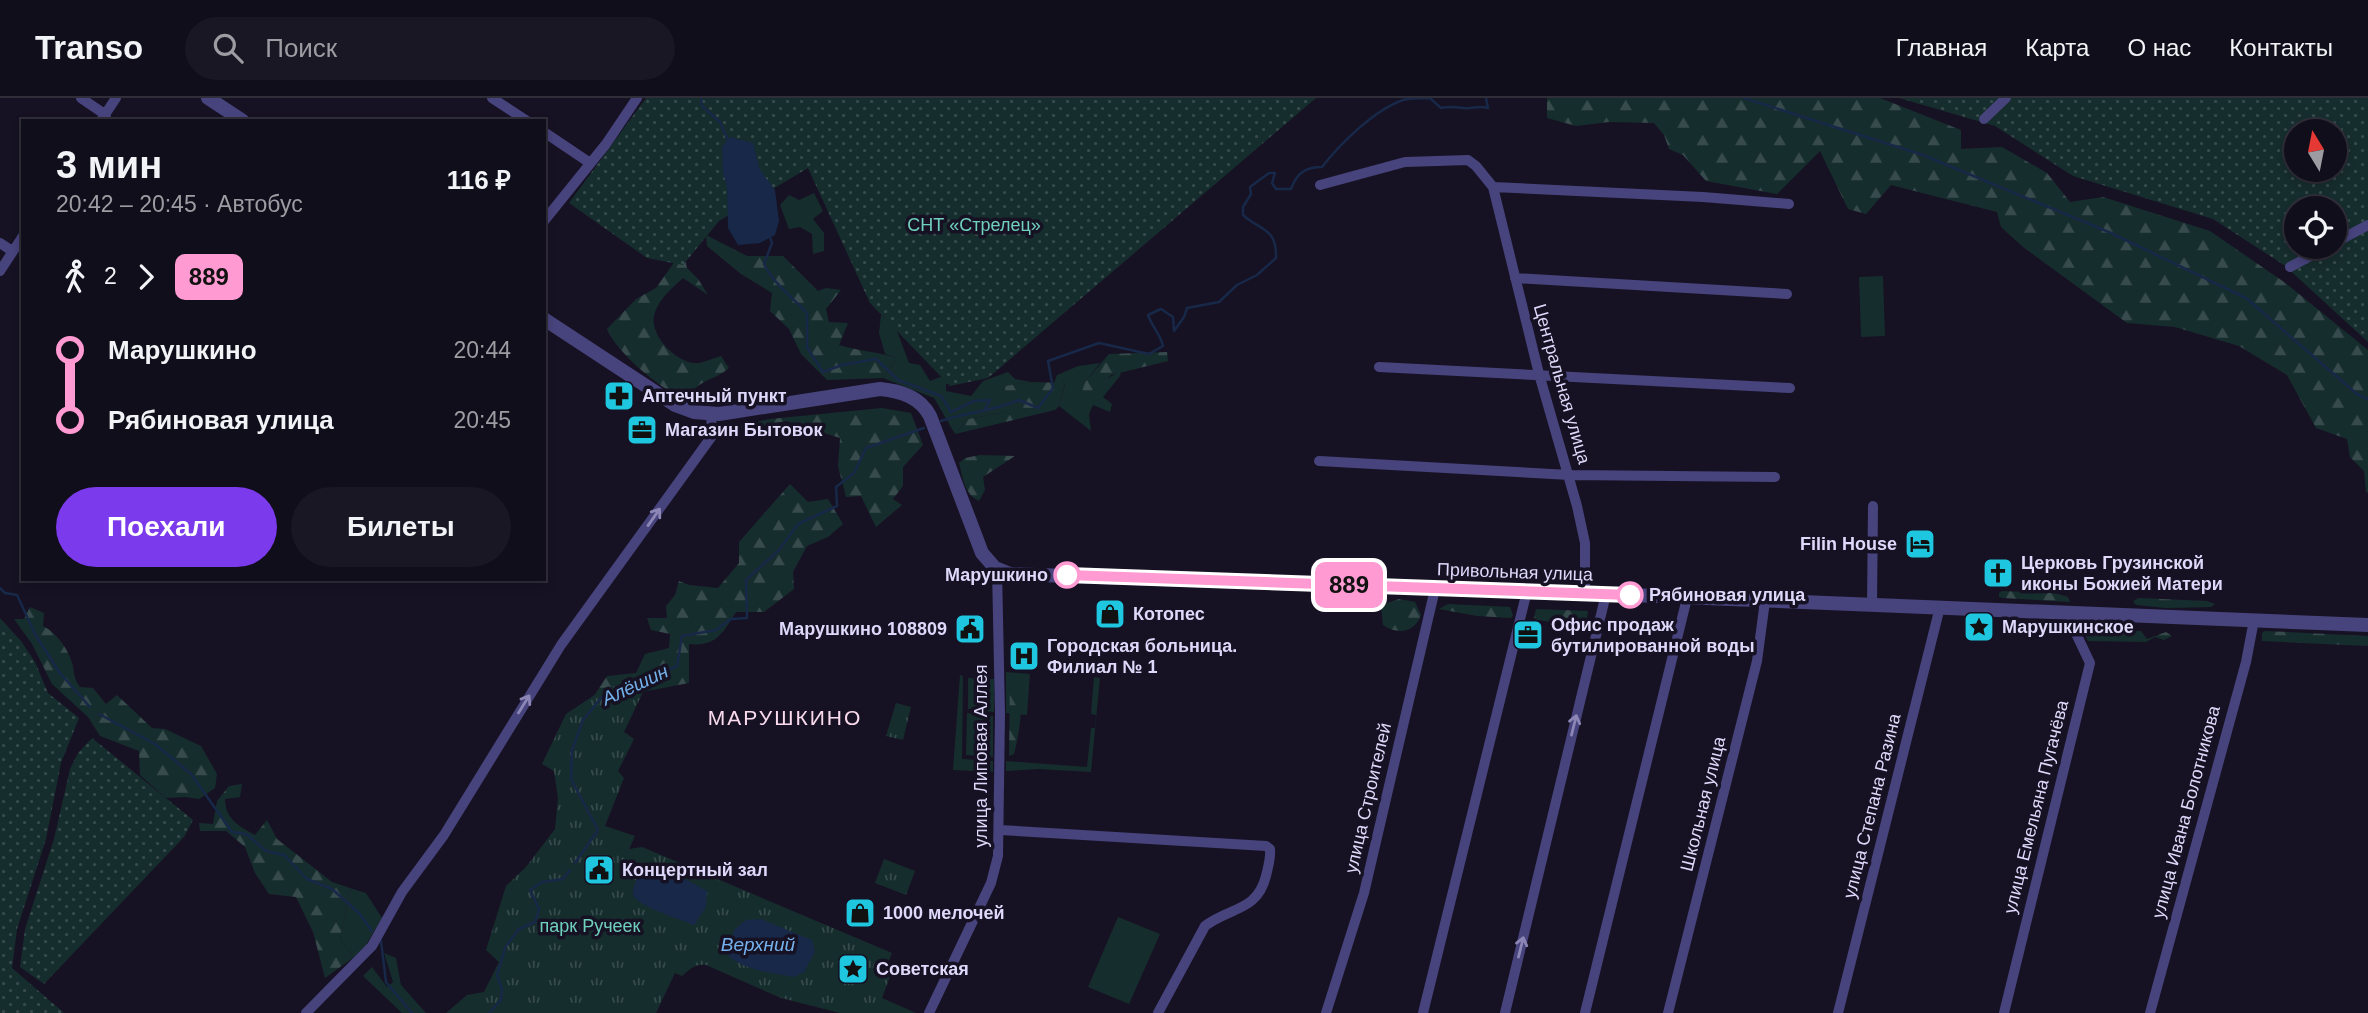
<!DOCTYPE html>
<html lang="ru">
<meta charset="utf-8">
<style>
:root{--surface:#100e1a;--page:#191723;--text:#f1f3f6;--muted:#9c9ca2;--line:#302e39;--accent:#7c3aed}
body{margin:0;font-family:Helvetica,sans-serif;background:var(--page);color:var(--text);height:100vh;display:flex;flex-direction:column;font-size:26px;white-space:nowrap}
*{box-sizing:border-box;margin:0}
p{font-size:23px;color:var(--muted)}
.icon{flex:none;width:38px;height:38px;fill:none;stroke:currentColor;stroke-width:2;stroke-linecap:round;stroke-linejoin:round}
.map{position:relative;flex:1;overflow:hidden}
.drawer{position:absolute;left:21px;top:21px;width:525px;height:462px;display:flex;flex-direction:column;background:var(--surface);border-radius:0px;box-shadow:0 4px 10px #0003,0 0 0 2px var(--line)}
.drawer>*{flex:none}
.badge{padding:0 14px;border-radius:10px;font-size:24px;line-height:46px}
.needle{width:46px;rotate:350deg}
.controls{position:absolute;left:2284px;top:21px;display:grid;gap:14px}
.controls a{display:grid;place-items:center;width:63px;height:63px;border-radius:50%;background:var(--surface);box-shadow:0 4px 10px #0003,0 0 0 2px var(--line);font-size:35px}
.map>.badge{position:absolute;translate:-50% -50%;box-shadow:0 0 0 4px #fff}
.legs{display:flex;align-items:center;gap:10px;height:77px;padding:0 35px;font-size:23px}
.legs p{margin-inline-start:auto}
.summary{display:flex;align-items:center;justify-content:space-between;height:119px;padding:0 35px}
h1{font-size:38px;font-weight:700;line-height:52px}
.button{display:flex;gap:14px;margin-top:auto;padding:14px 35px}
.button a{flex:1;height:80px;border-radius:42px;background:var(--accent);color:#fff;font-size:28px;font-weight:700;line-height:80px;text-align:center}
.button a+a{background:var(--page);color:var(--text)}
ul{padding:0 35px;list-style:none}
li{display:flex;align-items:center;gap:24px;height:70px;font-size:26px}
li i{display:grid;place-items:center;width:10px;height:100%;margin:0 9px;background:currentColor}
li i::after{content:'';width:18px;height:18px;margin:-9px;border:5px solid;border-radius:50%;background:var(--surface)}
li p{margin-inline-start:auto}
li:first-child i{background:linear-gradient(#0000 50%,currentColor 0)}
li:last-child i{background:linear-gradient(currentColor 50%,#0000 0)}
header{display:flex;align-items:center;gap:42px;box-sizing:border-box;height:98px;padding:0 35px;background:var(--surface);border-bottom:2px solid var(--line)}
header strong{font-size:33px}
nav{display:flex;gap:38px;margin-inline-start:auto;font-size:24px}
.search{width:490px;height:63px;background:var(--page);display:flex;align-items:center;gap:18px;box-sizing:border-box;padding:0 24px;border-radius:38px;color:var(--muted);font-size:26px}
.map>svg:first-child{display:block}
</style>
<header>
<strong>Transo</strong>
<div class="search"><svg class="icon" aria-label="search" viewBox="0 0 24 24"><circle cx="10" cy="10" r="6"/><path d="M15 15l6 6"/></svg>Поиск</div>
<nav><a>Главная</a><a>Карта</a><a>О нас</a><a>Контакты</a></nav>
</header>
<div class="map">
<svg width="2368" height="915" viewBox="0 0 2368 915">
<defs>
<pattern id="forest-firs" width="22" height="20" patternUnits="userSpaceOnUse" patternTransform="scale(1.75)"><rect width="22" height="20" fill="#162d2d"/><path d="M5 1l3.5 6h-7zM16 11l3.5 6h-7z" fill="#374b4c"/></pattern>
<pattern id="park-tufts" width="24" height="20" patternUnits="userSpaceOnUse" patternTransform="scale(1.75)"><rect width="24" height="20" fill="#162d2d"/><path d="M3 7l-1-3M5 7V3M7 7l1-3M15 17l-1-3M17 17v-4M19 17l1-3" fill="none" stroke="#374b4c"/></pattern>
<pattern id="garden-dots" width="8" height="8" patternUnits="userSpaceOnUse" patternTransform="scale(1.75)"><rect width="8" height="8" fill="#162d2d"/><path d="M2 2h.1M6 6h.1" fill="none" stroke="#374b4c" stroke-width="1.8" stroke-linecap="round"/></pattern>
</defs>
<rect width="100%" height="100%" fill="#161223"/>
<path fill="#162d2d" d="M814,95l9,18 -10,8 11,14v18l-11,3 -1,-20 -12,-7 -11,2 -9,-24 9,-10 10,5z
M1883,178l2,60 -24,1 -2,-60z
M881,217l15,13 13,35 11,2 10,16 13,-5 18,3 -15,5v7l25,5 12,-15 25,-9 7,7 17,3 -26,4v26l-38,7 -13,15 -21,-36 -51,-20 14,-20 -12,-4 -6,-21z
M1100,265l-15,19 -6,22c19,-9 23,-27 42,-32l-1,4 -17,21 9,7 -2,8 -17,-7 -4,9 2,17 -32,-25 6,-22 -11,-1 3,-8 21,-9z
M1006,574l24,2 -3,41 -21,-2z
M960,577l3,1 -1,83 31,2v11l-40,-2z
M1094,579l6,1 -9,94 -53,-3 -32,2v-10l81,6 4,-39h4l1,-13 -5,-1z
M968,580l26,1v33l-26,-3z
M967,615l26,3v41l-27,-2z
M350,790l16,5 16,25 -16,27 -12,12 -14,-17z
M1118,819l42,17 -31,70 -41,-17z
M384,855l12,5 5,27 25,28h-24l-39,-37 9,-9 15,20 6,-5z"/>
<path fill="url(#forest-firs)" d="M1547,0h333l81,32v19l41,-2 45,26 23,29 33,-5 107,34 74,51 84,68v143l-2,-1 -2,-21 -14,-14 -3,-18 -31,-11 -29,-53 -48,-29 -64,-19 -48,-4 -104,-76 -22,-20 -4,-15 -106,-27 -25,29 -18,-5 -28,-58 -43,43 -71,-13 -23,-26 -14,-6 -5,-14 -10,-12 -45,-1 -33,4 -29,-8z
M706,137l41,21h36l35,35 8,-3 15,2 -15,19 3,13 19,1 -9,22c20,6 39,7 58,13l-14,20 -56,2 -26,-26 -12,-25 -19,-18 2,-18 -31,-19 -34,-28z
M683,152l4,18 11,11 10,16 -25,-17c-11,10 -23,20 -28,34 -8,21 19,49 39,51 8,1 19,-5 27,-7l8,12c-11,10 -24,11 -35,21l7,11 17,-1 2,6c-12,-1 -25,-2 -37,-7 -24,-10 -66,-45 -76,-69l29,-30 20,-11z
M1167,254l1,9 -57,14 -21,24 -12,5 7,-22 24,-28z
M1032,284l33,1 -6,23 -4,4 -100,24 13,-15 38,-7 -1,-26z
M882,310l29,5 12,32 -20,22v19l-10,13 9,6 -26,22 -15,-31 -15,1 -8,-31 2,-28 -54,-17 -48,10 -1,-5 33,-7z
M980,357l35,1 -32,21 2,13 -6,11c-15,-7 -16,-23 -20,-38l6,-5z
M790,386l18,18 20,-3 15,25 -15,13 -21,9 -14,26 1,17 -30,23h-28c-13,21 -20,35 -47,32v39l-99,19 17,-26 29,-3 9,-19 24,-6 1,-14 -19,-4 -4,-12h20l-1,-12 9,-11 4,-14 10,4 29,3 21,-25v-21z
M2002,493l53,2 13,4 2,5 -67,-4 -4,-1v-4z
M2139,500l68,3 8,3 -4,3 -46,1 -29,-3 -3,-4z
M1399,501l16,3 6,13c-6,18 -24,20 -38,10l-2,-20z
M1448,506l62,3 3,8 -2,3 -34,-2 -38,-7z
M30,509l14,6 -1,13c14,7 26,24 30,40 1,9 1,12 7,21l13,1 13,16 11,-9 35,33 13,1 36,17 16,28 -2,14 -16,11 -14,-2 -19,1 -26,-23 -1,-24 -39,-15 -12,-19 -36,-33 -20,-40 -18,-25h10z
M1536,511l52,2 -2,14 -2,2 -46,-7 -4,-2z
M2082,531l59,2 6,8 19,-7 6,4 -8,4 -9,-3 -9,5 -58,-1z
M2265,533l103,5v10l-106,-5v-8z
M1010,577c17,21 10,54 4,79l-5,2z
M242,686l-2,13 -15,2c0,20 14,27 30,36l12,-15 10,19 55,43 18,6 -10,52 14,17 -29,21 -12,-46 -17,-35 -27,-3 -14,-21 -10,-26 -19,-16h-26l-1,-8 14,1 4,-23 12,-15z"/>
<path fill="url(#park-tufts)" d="M625,585l19,7 -20,42 10,7 -16,32 6,7 -19,48 30,10 -6,13 13,-2 250,106 -6,15 6,3 -10,27 34,15h-76l-59,-15 -75,-33c-11,-1 -16,4 -24,11l-7,-3 -19,40h-210l21,-18 17,-3 15,-30 -13,-12 20,-64 20,-19 29,-38 3,-31 -4,-27 -12,-7 24,-50 36,-24z
M896,605l15,4 -8,33 -17,-4z
M884,761l31,12 -9,24 -31,-12z"/>
<path fill="url(#garden-dots)" fill-rule="evenodd" d="M646,0h670l-328,280 -38,8 -80,-83 -62,-135 -89,53 -36,44 -36,-7 -78,-55z
M1899,0h469v244l-84,-77 -71,-46 -140,-43 -78,-50zM2296,33h38v39h-38zM2296,110h38v39h-38z
M0,520l21,23 14,21 13,31 31,25 -18,45 -15,76 -29,90 -5,39 52,45h-64z
M92,640l101,82 -9,17 -140,147 -24,-17 5,-38 29,-90 16,-70 8,-16z"/>
<path fill="#172848" d="M730,39l23,6 7,27 15,20 4,31 -4,14 -15,8 -22,2 -10,-17 -1,-41 -4,-14 -1,-26z
M653,766l10,3 44,24 -1,16 -12,18c-12,-5 -57,-19 -61,-30 -1,-5 2,-11 4,-16 5,-8 7,-12 16,-15z
M761,821l51,21 3,12 -11,20 -10,5c-21,-4 -54,-7 -68,-24l9,-24 11,-9z"/>
<g fill="none" stroke-linecap="round" stroke-linejoin="round">
<path stroke="#172848" stroke-width="2.5" d="M701,0l1,8 18,16 8,19
M1744,0l179,57 188,78 135,65 111,96 11,5
M770,139l2,6 -8,21c9,19 28,33 43,49v34l16,25 19,-7 34,-6 22,21 43,16 10,16 23,-11 16,-1 -5,9
M941,323c26,-9 54,-10 78,-21l19,8 15,-20 -5,-27 51,-18 50,11 14,-8c-3,-13 -11,-19 -15,-31l13,-6 12,8 1,14 10,-14 3,-9 32,-6 18,-17 20,-10 19,-17c1,-31 -16,-27 -33,-43v-8l8,-13 -1,-7 19,-14h6l-3,10 4,6h15c6,-16 14,-22 31,-22 18,-23 52,-57 81,-67 8,-2 19,-2 27,-2l11,10c9,-2 14,-1 23,0 9,1 15,-3 24,0l-2,-10
M0,490l5,5 12,2 18,39 24,38 31,35
M99,616l56,30 36,30 41,58 14,2 20,17 18,4 23,24 25,10 27,24 13,18
M575,765l23,-33 -27,-51 1,-29 11,-30 18,-22 76,-32 5,-30 34,-6 15,-11 16,-1 -1,-38 33,-30 19,-26 39,-18 -1,-19 18,-14 12,-25 58,-20
M381,843l5,41 26,31
M489,915l12,-13 1,-11 -5,-14 9,-29 13,-17 16,-7 4,-13 -9,-19 12,-8 21,-3 7,-9"/>
<path stroke="#47437c" stroke-width="10" d="M81,0l25,17
M492,0l35,23
M102,21l14,-21
M1984,21l22,-21
M544,34l46,31
M1320,87l85,-23 63,-2 8,6 17,21 46,187 38,132 8,37v50
M1493,89l210,10 86,7
M544,123l62,-77 31,-46
M0,145l12,8
M2334,145l34,-18
M2290,169l37,-20
M0,173l23,-35
M1515,180l272,16
M1379,269l411,21
M1319,363l251,14 205,2
M1872,507l1,-99
M1000,732l266,16 4,3c1,9 -2,18 -4,27 -9,36 -37,31 -61,50l-47,87
M306,915l66,-67 30,-54 42,-57 117,-190 151,-209 -1,-22
M929,915l62,-130 7,-27 2,-142 -3,-145
M1326,915l38,-120 71,-304
M1423,915l104,-422
M1505,915l101,-419
M1585,915l102,-415
M1668,915l89,-352 8,-60
M1838,915l102,-406
M2004,915l86,-350 -18,-38 -1,-12
M2150,915l96,-351 8,-42"/>
<path stroke="#47437c" stroke-width="14" d="M208,0l35,23
M544,221l131,86 19,7 25,2 161,-25c21,2 40,8 50,27l52,137 13,15 15,6 596,20 762,31"/>
</g>
<defs><path id="oneway-shaft" d="M-6 0H5M1.5-3L5.5 0L1.5 3" fill="none" stroke-width="1.6" stroke-linecap="round" stroke-linejoin="round" transform="scale(1.75)"/></defs>
<g stroke="#8b86b5">
<use href="#oneway-shaft" transform="translate(654 419) rotate(-55)"/>
<use href="#oneway-shaft" transform="translate(524 606) rotate(-58)"/>
<use href="#oneway-shaft" transform="translate(1574 627) rotate(-76)"/>
<use href="#oneway-shaft" transform="translate(1521 849) rotate(-76)"/>
</g>
<g fill="none" stroke-linecap="round" stroke-linejoin="round">
<g stroke="#fff" stroke-width="16">
<path id="line-1" d="M1067,477l563,20"/>
</g>
<use href="#line-1" stroke="#ff9ad2" stroke-width="10"/>
</g>
<defs>
<g id="pharmacy-square" transform="scale(1.575)"><rect x="-9" y="-9" width="18" height="18" rx="4" fill="#1fc6e0" stroke="#161223"/><path d="M-2-6h4v4h4v4h-4v4h-4v-4h-4v-4h4Z" fill="#111"/></g>
<g id="office-square" transform="scale(1.575)"><rect x="-9" y="-9" width="18" height="18" rx="4" fill="#1fc6e0" stroke="#161223"/><path d="M-6-3h4V-5.5h4V-3h4V5H-6ZM-1-4.5V-3h2v-1.5ZM-6 0V1H6V0Z" fill="#111"/></g>
<g id="hotel-square" transform="scale(1.575)"><rect x="-9" y="-9" width="18" height="18" rx="4" fill="#1fc6e0" stroke="#161223"/><path d="M-6-4.5h1.5V1H6V5H4.5V3h-9V5H-6ZM-4 0a1.8 1.8 0 1 1 3.6 0ZM.5 0V-2.5h3Q6-2.5 6 0Z" fill="#111"/></g>
<g id="church-square" transform="scale(1.575)"><rect x="-9" y="-9" width="18" height="18" rx="4" fill="#1fc6e0" stroke="#161223"/><path d="M-1.2-6h2.4v3.5h3.3v2.4h-3.3V6h-2.4V-.1h-3.3v-2.4h3.3Z" fill="#111"/></g>
<g id="shop-square" transform="scale(1.575)"><rect x="-9" y="-9" width="18" height="18" rx="4" fill="#1fc6e0" stroke="#161223"/><path d="M-5-2.5h2.3a2.7 3.5 0 0 1 5.4 0H5L5.5 6h-11ZM-1.5-2.5h3a1.5 2.3 0 0 0-3 0Z" fill="#111"/></g>
<g id="sight-square" transform="scale(1.575)"><rect x="-9" y="-9" width="18" height="18" rx="4" fill="#1fc6e0" stroke="#161223"/><path d="M0-6L1.8-2.2L6-1.7L2.9 1.2L3.7 5.4L0 3.3L-3.7 5.4L-2.9 1.2L-6-1.7L-1.8-2.2Z" fill="#111"/></g>
<g id="civic-square" transform="scale(1.575)"><rect x="-9" y="-9" width="18" height="18" rx="4" fill="#1fc6e0" stroke="#161223"/><path d="M-.6-6.5H3V-4.5H.6V-3L4-1V1h2V6H-6V1h2V-1L-.6-3ZM-1.2 2.5V6h2.4V2.5Z" fill="#111"/></g>
<g id="hospital-square" transform="scale(1.575)"><rect x="-9" y="-9" width="18" height="18" rx="4" fill="#1fc6e0" stroke="#161223"/><path d="M-5-5h3v3.5h4V-5h3V5h-3V1.5h-4V5h-3Z" fill="#111"/></g>
</defs>
<g fill-rule="evenodd">
<use href="#pharmacy-square" x="619" y="298"/>
<use href="#office-square" x="642" y="332"/>
<use href="#hotel-square" x="1920" y="446"/>
<use href="#church-square" x="1998" y="475"/>
<use href="#shop-square" x="1110" y="516"/>
<use href="#sight-square" x="1979" y="529"/>
<use href="#civic-square" x="970" y="531"/>
<use href="#office-square" x="1528" y="537"/>
<use href="#hospital-square" x="1024" y="558"/>
<use href="#civic-square" x="599" y="772"/>
<use href="#shop-square" x="860" y="815"/>
<use href="#sight-square" x="853" y="871"/>
</g>
<g fill="#fff" stroke="#ff9ad2" stroke-width="3.5">
<circle cx="1067" cy="477" r="12"/>
<circle cx="1630" cy="497" r="12"/>
</g>
<g text-anchor="middle" dominant-baseline="central" stroke-width="7" stroke-linejoin="round" paint-order="stroke">
<g font-size="18" fill="#6fd0bc" stroke="#161223">
<text x="974" y="127">СНТ «Стрелец»</text>
<text x="590" y="828">парк Ручеек</text>
</g>
<g font-size="18" fill="#ded9fa" stroke="#161223">
<text transform="translate(1562 286) rotate(74)">Центральная улица</text>
<text transform="translate(1515 474) rotate(2)">Привольная улица</text>
<text transform="translate(981 658) rotate(-90)">улица Липовая Аллея</text>
<text transform="translate(1368 700) rotate(-77)">улица Строителей</text>
<text transform="translate(1703 706) rotate(-76)">Школьная улица</text>
<text transform="translate(1872 708) rotate(-76)">улица Степана Разина</text>
<text transform="translate(2036 709) rotate(-76)">улица Емельяна Пугачёва</text>
<text transform="translate(2186 714) rotate(-75)">улица Ивана Болотникова</text>
</g>
<g font-size="18" font-weight="bold" fill="#ded9fa" stroke="#161223" text-anchor="start">
<text x="642" y="298">Аптечный пункт</text>
<text x="665" y="332">Магазин Бытовок</text>
<text x="1897" y="446" text-anchor="end">Filin House</text>
<text x="2021" y="465">Церковь Грузинской<tspan x="2021" dy="21">иконы Божией Матери</tspan></text>
<text x="1133" y="516">Котопес</text>
<text x="1551" y="527">Офис продаж<tspan x="1551" dy="21">бутилированной воды</tspan></text>
<text x="2002" y="529">Марушкинское</text>
<text x="947" y="531" text-anchor="end">Марушкино 108809</text>
<text x="1047" y="548">Городская больница.<tspan x="1047" dy="21">Филиал № 1</tspan></text>
<text x="622" y="772">Концертный зал</text>
<text x="883" y="815">1000 мелочей</text>
<text x="876" y="871">Советская</text>
</g>
<g font-size="18" font-weight="bold" fill="#ded9fa" stroke="#161223" text-anchor="end">
<text x="1048" y="477">Марушкино</text>
<text x="1649" y="497" text-anchor="start">Рябиновая улица</text>
</g>
<g font-size="19" font-style="italic" fill="#75b1ec" stroke="#161223">
<text transform="translate(635 587) rotate(-25)">Алёшин</text>
<text x="758" y="846">Верхний</text>
</g>
<g font-size="21" letter-spacing="2" fill="#fadbee" stroke="#161223">
<text x="785" y="619">МАРУШКИНО</text>
</g>
</g>
</svg>
<div class="controls">
<a><svg class="needle" viewBox="-14 -14 28 28"><path d="M0-13l5 13h-10z" fill="#e53935"/><path d="M0 13l5-13h-10z" fill="#9c9ca2"/></svg></a>
<a><svg class="icon" aria-label="locate" viewBox="0 0 24 24"><circle cx="12" cy="12" r="6"/><path d="M12 2v4M12 18v4M2 12h4M18 12h4"/></svg></a>
</div>
<b class="badge" style="left:1349px;top:487px;background:#ff9ad2;color:#111">889</b>
<section class="drawer">
<div class="summary"><div><h1>3 мин</h1><p>20:42 – 20:45 · Автобус</p></div><b>116 ₽</b></div>
<div class="legs"><svg class="icon" aria-label="walk" viewBox="0 0 24 24"><circle cx="13" cy="4" r="2"/><path d="M13 8l-2 6 4 7M11 14l-3 7M7 12l3-4h3l4 4"/></svg>2<svg class="icon" aria-label="forward" viewBox="0 0 24 24"><path d="M9 5l7 7-7 7"/></svg><b class="badge" style="background:#ff9ad2;color:#111">889</b></div>
<ul>
<li><i style="color:#ff9ad2"></i><b>Марушкино</b><p>20:44</p></li>
<li><i style="color:#ff9ad2"></i><b>Рябиновая улица</b><p>20:45</p></li>
</ul>
<div class="button"><a>Поехали</a><a>Билеты</a></div>
</section>
</div>
